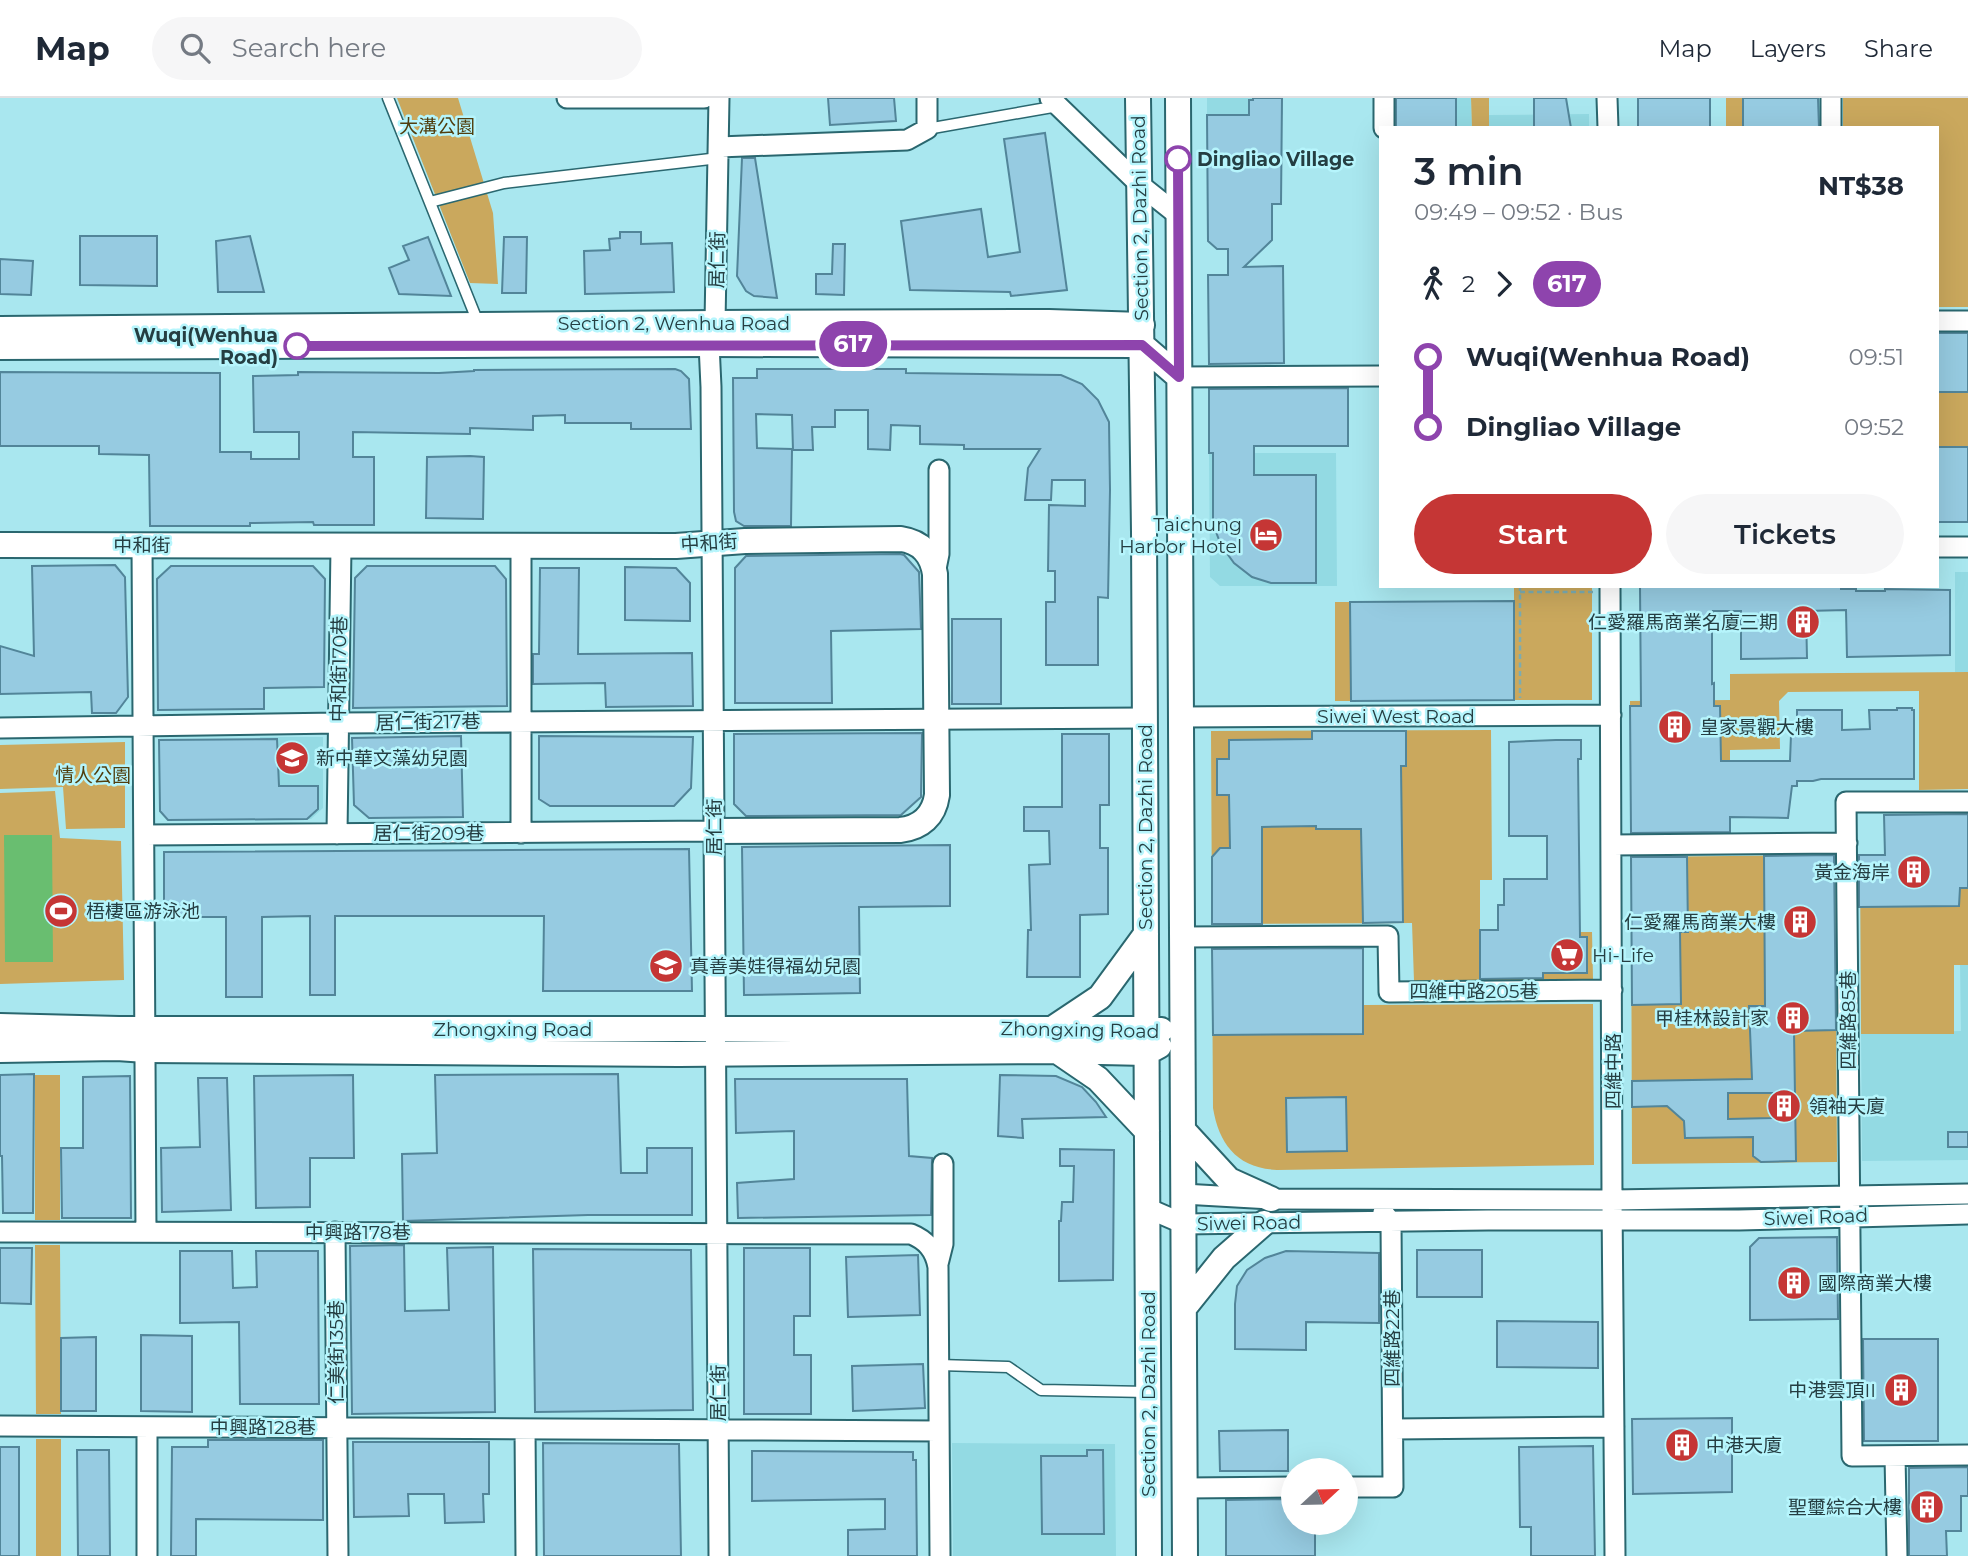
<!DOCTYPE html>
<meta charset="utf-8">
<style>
:root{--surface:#fff;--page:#f6f6f7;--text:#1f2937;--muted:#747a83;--line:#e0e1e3;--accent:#c53635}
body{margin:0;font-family:Montserrat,"Noto Sans TC",sans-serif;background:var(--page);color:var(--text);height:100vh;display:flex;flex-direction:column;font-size:26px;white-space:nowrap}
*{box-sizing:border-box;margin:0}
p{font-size:23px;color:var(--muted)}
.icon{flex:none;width:38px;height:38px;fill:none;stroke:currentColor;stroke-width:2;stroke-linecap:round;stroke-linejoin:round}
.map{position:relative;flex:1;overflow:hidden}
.sheet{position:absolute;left:1379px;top:28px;width:560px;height:462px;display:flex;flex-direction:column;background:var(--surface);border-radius:0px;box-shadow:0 7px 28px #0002}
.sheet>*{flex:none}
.badge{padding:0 14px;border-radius:23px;font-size:24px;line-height:46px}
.needle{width:46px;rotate:68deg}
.controls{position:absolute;left:1281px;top:1360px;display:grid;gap:14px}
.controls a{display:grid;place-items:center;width:77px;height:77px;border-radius:50%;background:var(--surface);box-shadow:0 7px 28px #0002;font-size:35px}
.map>.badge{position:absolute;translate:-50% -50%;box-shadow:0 0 0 4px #fff}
.legs{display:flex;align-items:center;gap:10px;height:77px;padding:0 35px;font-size:23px}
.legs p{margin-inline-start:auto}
.head{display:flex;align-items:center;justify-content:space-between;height:119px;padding:0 35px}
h1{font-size:38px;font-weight:600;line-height:52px}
.action{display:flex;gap:14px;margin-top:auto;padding:14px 35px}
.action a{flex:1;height:80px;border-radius:42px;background:var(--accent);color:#fff;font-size:28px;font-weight:600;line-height:80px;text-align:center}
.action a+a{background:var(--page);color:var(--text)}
ul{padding:0 35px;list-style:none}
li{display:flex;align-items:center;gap:24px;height:70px;font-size:26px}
li i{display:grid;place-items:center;width:10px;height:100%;margin:0 9px;background:currentColor}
li i::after{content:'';width:18px;height:18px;margin:-9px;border:5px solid;border-radius:50%;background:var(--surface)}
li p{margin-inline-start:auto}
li:first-child i{background:linear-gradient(#0000 50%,currentColor 0)}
li:last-child i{background:linear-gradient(currentColor 50%,#0000 0)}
header{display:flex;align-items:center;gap:42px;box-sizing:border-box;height:98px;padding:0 35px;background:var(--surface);border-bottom:2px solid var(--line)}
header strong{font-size:33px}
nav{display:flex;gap:38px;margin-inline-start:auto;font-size:24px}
.search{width:490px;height:63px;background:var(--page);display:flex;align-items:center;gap:18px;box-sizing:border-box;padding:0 24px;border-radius:38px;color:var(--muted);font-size:26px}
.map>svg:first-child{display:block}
</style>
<header>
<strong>Map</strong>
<div class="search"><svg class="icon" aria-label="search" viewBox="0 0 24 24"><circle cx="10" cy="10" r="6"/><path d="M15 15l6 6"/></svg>Search here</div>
<nav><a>Map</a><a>Layers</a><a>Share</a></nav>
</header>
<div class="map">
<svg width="1968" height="1458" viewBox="0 0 1968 1458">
<rect width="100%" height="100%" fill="#a9e7ef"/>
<path fill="#93dae3" d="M1207,0h76v17h-76z
M1396,0h75l1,30h-76z
M1589,16v14h-100v-13z
M1209,355h127l1,133h-117l-10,-9z
M1955,474h13v100h-13z
M260,639h63v71l-12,11 -49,1z
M1960,863h8v199l-106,1 -1,-128 100,-2z
M952,1345l163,1 1,112h-163z"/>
<path fill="#caa85d" d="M397,0h61l35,115 5,71 -28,-1z
M1471,0h18v30h-17z
M1726,0h17l75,30h-92z
M1843,0h125v209h-31v-179h-94z
M1937,234h31v190h-31z
M1514,488h78v114h-78z
M1335,504h15l1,99h-16z
M1968,574v117l-49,1v-99l-131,1 -9,9 1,48 -50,1v82l-99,1 -1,-132 100,-1v-26z
M1491,632l1,150h-12v49l63,3h49l1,47 -179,2 -2,-58 -200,1 -1,-193z
M125,644v86l-59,1 -3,-42 -63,2v-44z
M55,693l5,47 61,3 3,139 -124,4v-191z
M1968,716v151h-14v69h-93l-1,-179h25l-1,-40z
M1835,757l2,307 -205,2 -1,-307z
M1363,850l1,57 229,-1 1,161 -317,5c-40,-2 -58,-26 -64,-62l-1,-159z
M35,977h25v145h-25z
M35,1147h25l1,169h-25z
M36,1341h25v117h-25z"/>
<path fill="#69be70" d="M4,737h48l1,127h-48z"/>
<path fill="#96cbe1" stroke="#528599" stroke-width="2" fill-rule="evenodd" d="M828,0h66l2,23 -66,4z
M1253,0h29l-1,106h-9v36l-28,27 39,-1 1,97 -75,1 -1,-89h20v-26h-11l-9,-8 -1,-126h42v-15h4z
M1396,0h60v30h-60z
M1534,0h32l5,30h-37z
M1638,0h72v30h-72z
M1743,0h75l1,30h-76z
M1045,35l22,157 -56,6 -1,-4 -100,-2 -9,-69 80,-12 7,48 32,-5 -16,-113z
M742,60h13l22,140 -23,-2 -8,-5 -9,-15z
M620,134h21v12l31,-1 2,49 -89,2 -1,-43 26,-1 -1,-11 11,-1z
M80,138h77v50l-77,-1z
M250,138l14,56h-46l-2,-51z
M428,139l23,59 -52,-2 -10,-26 20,-8 -6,-14z
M504,139h23l-1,56h-24z
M833,146h12l-1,51 -28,-1v-20h16z
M0,161l33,2 -2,34 -31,-1z
M1937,235h31v59h-31z
M675,271l6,2 8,8 2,50h-60v-6h-66v-8l-32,1v14l-63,-2v6l-117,-2v25h21v68h-60l-1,-3 -63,1v3h-100l-1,-71 -50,-1v-8h-99v-74l220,1v79h31v7h48v-27h-45l-1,-56 45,-1v-3l141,1 35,-2v-1z
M757,271h149v4l155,2 21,9 16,16 11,22 1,68 -2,108 -10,-1v68h-52v-63h9v-31h-7l1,-66 36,1v-26h-33l-1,20h-26l3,-32 12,-19h-76v-4l-44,-1v-18l-29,-1 -1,25 -22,-1v-39h-33v17h-23l1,23h-20l-1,-35 -36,-1 1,34 35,1 -1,77h-47l-8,-5 -2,-9 -1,-134h24z
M1348,290v58h-94v29h62v108h-45l-19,-6 -18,-14 -13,-18 -8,-21v-71h-4v-64z
M1937,349h31v75h-31z
M470,358l14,1 -1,62 -57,-1 1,-61z
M900,456l4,1 15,17 2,57 -90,2 1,72h-97v-135l11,-12z
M115,467l10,12 3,120 -12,16h-24l-1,-21 -91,2v-48l34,10 -2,-90z
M171,468h142l12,13 -1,108 -60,1v21l-106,1 -1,-131z
M367,468h128l11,13 1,127 -154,2 2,-130z
M625,469l51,1 14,15v38l-65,-1z
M540,470h39l-1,86 114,-1 1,53 -87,1 -1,-24 -72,1v-30h6z
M1640,488h201v3h15v2h29v-2l65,1v65l-103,2 -1,-47 -40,1 1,47 -66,1v-48h-28v16h-1v57l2,-1v23h6l1,55h69l1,-26h6v-25h45v20l28,-1 -1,-19h28v-2h15v2h2v69h-93l-8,2h-16v5h-5l-4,32 -58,-1v15l-99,1 -1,-127h11z
M1514,503v99l-163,1 -1,-99z
M952,521h49v85h-49z
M1312,633h94v35h-5l2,156 -40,1 -2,-94h-45v-3l-54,1v97h-50v-67l8,-9h10l-1,-53h-12v-36h12v-19l83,-1z
M922,635l-1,64 -20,18 -155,1 -12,-12v-70z
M1062,636h47v71h-9v43h8v66l-28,1v62h-53l1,-47h3l-2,-65 21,-1 -1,-33h-25v-24h38z
M461,638l2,81 -94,1 -15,-13 -2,-67z
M539,638l154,1 -2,51 -17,18h-124l-11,-7z
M277,641l2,47h39v23l-11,10 -139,1 -8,-9 -1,-71z
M1556,642h25v19h-3l2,178h7v36h-44v5l-63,1v-49h18v-25h6v-26h43v-43h-38v-94z
M1968,716v74h-8l-1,18 -100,1v-52h26l-1,-40z
M950,747v61l-91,1 1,86 -116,2 -2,-148z
M689,751l3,142h-149l1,-75h-209v79h-25v-79l-48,1v80h-36v-80h-62v-65z
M1834,757l2,175 -42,1 2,130 -35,1 -8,-6v-19l-68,1 -1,-17 -17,-15 -35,1v-26l120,-2 -3,-73h16l-1,-150zM1728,995h44v25l-44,1z
M1631,759h56l1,75h-8l1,72 -49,1z
M1363,850v86l-150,1 -1,-86z
M34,976l-1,139h-30l-1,-57h-2v-81z
M618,976l3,99h26v-25h45v67h-104l-185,6 -1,-67 35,-1 -2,-78z
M353,977l1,83h-44v49l-54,1 -2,-132z
M1000,977l56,1 26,11 14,15 10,15 -84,2 1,19 -25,-2z
M130,978l1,142h-69l-1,-70h22v-71z
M198,980h29l4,132 -69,2 -1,-64 39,-1z
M735,981h172l2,77 23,2 -1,57 -193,3 -1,-35 57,-4v-48l-58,2z
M1346,999l1,54 -60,1 -1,-54z
M1948,1034h20v15h-20z
M1060,1051l54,1 -1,130 -54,1v-60h2l1,-19h11l1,-36h-14z
M1837,1139l1,82 -88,1v-73l9,-9z
M404,1147l1,66 44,-1 -2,-62 46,-1 2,165 -143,2 -2,-168z
M0,1150h32l-1,56 -31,-1z
M744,1150h66v68h-16v39h17v59h-67z
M533,1151l158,1 2,160 -158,2z
M1417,1152h65v47h-65z
M180,1153h52l1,37 24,-1 -1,-36h62l1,153h-79l-1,-82 -59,1z
M1286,1153l93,2v70l-73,-1v28l-71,-1v-45l2,-18 10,-16 18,-12z
M918,1157l2,60 -72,2 -2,-60z
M1497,1223l101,1v46l-101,-1z
M141,1237l51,1v76l-51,-1z
M96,1239v74h-35v-73z
M1863,1241h75v102h-74z
M923,1266l2,44 -72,3 -1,-45z
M1732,1320v74l-99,2 -1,-75z
M1288,1332v41h-68l-1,-40z
M208,1342h115v80l-127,-1v37h-25l1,-109h36z
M353,1344h136v52h-6l1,28 -39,1 -1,-29h-36l1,22 -55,1z
M543,1345l136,1 2,112h-137z
M1593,1348l2,110h-64v-29h-11l-1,-80z
M0,1349h19v109h-19z
M77,1352h32l1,106h-32z
M1087,1352h16l1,84h-62l-1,-78h46z
M752,1353l161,1v8h3l1,96h-69v-26l37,-1v-30l-133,2z
M1968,1369v29h-7v35h-15l1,25h-38v-88z
M1293,1401v23h22v34h-89v-56z"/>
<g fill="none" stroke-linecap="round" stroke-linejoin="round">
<g stroke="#2a676f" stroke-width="13">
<path id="service" d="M388,0l91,227
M927,31l131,-23
M430,104l74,-19 215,-25
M939,1267l69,2 33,23 107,2"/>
</g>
<g stroke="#2a676f" stroke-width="23">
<path id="minor" d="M567,0h137
M719,0l-4,225 -6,21 2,43 8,1169
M1050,0l89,86 39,31
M1384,0v30
M1607,0l1,30
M1831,0v30
M719,49l188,-7 20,-11v-31
M1937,223h31
M1179,279l202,-1
M142,447l4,687
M521,448v287
M1937,449h31
M935,476l4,-20v-84
M1610,488l2,614 3,356
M1181,619l430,-2
M0,630l338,-5 807,-5
M1968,704h-122l6,654 116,-1
M337,736l4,-288
M144,737l570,-4
M1612,747l235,-2
M1182,839l206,-1 1,56 223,-2
M1183,1096l88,5 341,1 356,-6
M1147,1110l37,16 304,-4h251l229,-6
M0,1134l911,2c15,6 24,16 27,33l2,289
M335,1134l3,324
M938,1166l5,-20v-80
M0,1328l939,5
M147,1329v129
M525,1331l1,127
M1393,1331l221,-2
M1895,1358l2,100
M1346,1389h47l-2,-265 -8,-10
M1185,1390l108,-1"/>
</g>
<g stroke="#2a676f" stroke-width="28">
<path id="tertiary" d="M1138,0l6,434 5,1024
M1178,0l7,1458
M0,231l715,-6 334,-1 93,3
M0,249l709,-3 433,1 37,32
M0,447l676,1 69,-5 156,-2c20,3 31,15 34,35l2,221c-3,21 -16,33 -37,35l-186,1
M0,928l119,3h1027l15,1
M1052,931l48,-32 46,-63
M0,952l117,-2 29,2 533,4 378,-3 89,2 13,-7
M1057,953l41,28 49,52
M1183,1032l46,50 42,19
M1184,1210l40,-50 40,-35"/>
</g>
<path stroke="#7bacb2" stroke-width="2.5" stroke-dasharray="5 3.5" stroke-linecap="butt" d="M1520,488v112
M1520,494h73"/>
<use href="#service" stroke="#fff" stroke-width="10"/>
<use href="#minor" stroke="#fff" stroke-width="19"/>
<use href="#tertiary" stroke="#fff" stroke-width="24"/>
</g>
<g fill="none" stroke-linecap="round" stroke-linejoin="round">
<g stroke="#fff" stroke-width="16">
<path id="line-1" d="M297,248l845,-1 37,32 -1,-218"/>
</g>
<use href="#line-1" stroke="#8e44ad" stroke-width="10"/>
</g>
<defs>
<g id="hotel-disc" transform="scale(1.75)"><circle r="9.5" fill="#c53635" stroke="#b6f5fc"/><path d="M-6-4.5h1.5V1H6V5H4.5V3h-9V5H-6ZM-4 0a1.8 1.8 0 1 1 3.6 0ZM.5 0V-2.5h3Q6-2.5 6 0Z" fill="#fff"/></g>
<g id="building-disc" transform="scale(1.75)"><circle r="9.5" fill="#c53635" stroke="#b6f5fc"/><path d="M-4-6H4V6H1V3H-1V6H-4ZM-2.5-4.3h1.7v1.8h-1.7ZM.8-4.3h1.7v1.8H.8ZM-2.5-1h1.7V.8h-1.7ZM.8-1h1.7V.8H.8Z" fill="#fff"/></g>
<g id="school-disc" transform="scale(1.75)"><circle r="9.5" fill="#c53635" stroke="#b6f5fc"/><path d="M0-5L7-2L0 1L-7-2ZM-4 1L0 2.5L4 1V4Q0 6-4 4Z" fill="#fff"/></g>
<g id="stadium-disc" transform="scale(1.75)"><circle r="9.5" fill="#c53635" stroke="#b6f5fc"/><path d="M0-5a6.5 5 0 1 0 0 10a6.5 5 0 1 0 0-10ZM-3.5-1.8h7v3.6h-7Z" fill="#fff"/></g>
<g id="supermarket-disc" transform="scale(1.75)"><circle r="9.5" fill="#c53635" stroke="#b6f5fc"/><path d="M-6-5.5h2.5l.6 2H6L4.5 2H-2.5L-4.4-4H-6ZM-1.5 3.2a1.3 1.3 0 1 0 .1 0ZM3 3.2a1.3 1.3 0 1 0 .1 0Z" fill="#fff"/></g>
</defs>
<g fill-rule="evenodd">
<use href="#hotel-disc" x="1266" y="437"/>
<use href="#building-disc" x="1803" y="524"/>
<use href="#building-disc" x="1675" y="629"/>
<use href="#school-disc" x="292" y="660"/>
<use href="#building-disc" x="1914" y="774"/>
<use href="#stadium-disc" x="61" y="813"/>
<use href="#building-disc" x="1800" y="824"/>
<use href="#supermarket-disc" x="1567" y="857"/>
<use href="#school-disc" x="666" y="868"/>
<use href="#building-disc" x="1793" y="920"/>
<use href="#building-disc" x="1784" y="1008"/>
<use href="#building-disc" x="1794" y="1185"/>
<use href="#building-disc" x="1901" y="1292"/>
<use href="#building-disc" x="1682" y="1347"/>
<use href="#building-disc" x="1927" y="1409"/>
</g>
<g fill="#fff" stroke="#8e44ad" stroke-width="3.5">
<circle cx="1178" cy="61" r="12"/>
<circle cx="297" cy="248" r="12"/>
</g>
<g text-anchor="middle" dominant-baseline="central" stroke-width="5" stroke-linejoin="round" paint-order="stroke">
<g font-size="19" fill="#513e0e" stroke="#b6f5fc">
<text x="437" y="28">大溝公園</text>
<text x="93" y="677">情人公園</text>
</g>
<g font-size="19" font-weight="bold" fill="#253e42" stroke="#b6f5fc" text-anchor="start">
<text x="1197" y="61">Dingliao Village</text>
<text x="278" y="237" text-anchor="end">Wuqi(Wenhua<tspan x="278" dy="22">Road)</tspan></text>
</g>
<g font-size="19" fill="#253e42" stroke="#b6f5fc">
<text transform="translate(1140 120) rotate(-91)">Section 2, Dazhi Road</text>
<text transform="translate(717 162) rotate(-89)">居仁街</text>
<text x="674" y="225">Section 2, Wenhua Road</text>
<text transform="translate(709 445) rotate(-4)">中和街</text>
<text x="142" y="447">中和街</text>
<text transform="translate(339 571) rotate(-89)">中和街170巷</text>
<text x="1396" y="618">Siwei West Road</text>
<text transform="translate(428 624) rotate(-1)">居仁街217巷</text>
<text transform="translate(714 729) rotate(-90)">居仁街</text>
<text transform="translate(1145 729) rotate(-90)">Section 2, Dazhi Road</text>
<text x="429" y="735">居仁街209巷</text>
<text x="1474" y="893">四維中路205巷</text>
<text transform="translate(1848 922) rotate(-90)">四維路85巷</text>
<text x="513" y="931">Zhongxing Road</text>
<text transform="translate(1080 932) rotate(1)">Zhongxing Road</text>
<text transform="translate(1613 973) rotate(-90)">四維中路</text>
<text transform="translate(1816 1119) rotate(-2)">Siwei Road</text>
<text transform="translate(1249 1125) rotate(-1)">Siwei Road</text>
<text x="358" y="1134">中興路178巷</text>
<text transform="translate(1392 1240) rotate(-90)">四維路22巷</text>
<text transform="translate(336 1254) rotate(-90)">仁美街135巷</text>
<text transform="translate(718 1295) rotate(-90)">居仁街</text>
<text transform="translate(1148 1296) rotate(-90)">Section 2, Dazhi Road</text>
<text x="263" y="1329">中興路128巷</text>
</g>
<g font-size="19" fill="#253e42" stroke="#b6f5fc" text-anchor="start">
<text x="1242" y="426" text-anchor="end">Taichung<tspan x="1242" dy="22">Harbor Hotel</tspan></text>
<text x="1778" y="524" text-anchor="end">仁愛羅馬商業名廈三期</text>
<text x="1700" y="629">皇家景觀大樓</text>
<text x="316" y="660">新中華文藻幼兒園</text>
<text x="1890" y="774" text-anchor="end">黃金海岸</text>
<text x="86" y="813">梧棲區游泳池</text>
<text x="1776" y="824" text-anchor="end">仁愛羅馬商業大樓</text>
<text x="1592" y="857">Hi-Life</text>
<text x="690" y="868">真善美娃得福幼兒園</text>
<text x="1769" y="920" text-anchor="end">甲桂林設計家</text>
<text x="1809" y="1008">領袖天廈</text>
<text x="1818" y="1185">國際商業大樓</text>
<text x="1876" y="1292" text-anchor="end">中港雲頂II</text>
<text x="1706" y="1347">中港天廈</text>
<text x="1902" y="1409" text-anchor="end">聖璽綜合大樓</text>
</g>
</g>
</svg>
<div class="controls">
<a><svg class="needle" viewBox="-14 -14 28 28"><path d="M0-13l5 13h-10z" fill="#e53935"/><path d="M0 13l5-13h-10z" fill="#747a83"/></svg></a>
</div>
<b class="badge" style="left:853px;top:246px;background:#8e44ad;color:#fff">617</b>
<section class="sheet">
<div class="head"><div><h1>3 min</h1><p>09:49 – 09:52 · Bus</p></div><b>NT$38</b></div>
<div class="legs"><svg class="icon" aria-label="walk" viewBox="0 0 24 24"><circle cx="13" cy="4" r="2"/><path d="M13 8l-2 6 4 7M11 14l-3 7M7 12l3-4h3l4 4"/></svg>2<svg class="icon" aria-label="forward" viewBox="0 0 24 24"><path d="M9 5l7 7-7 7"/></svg><b class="badge" style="background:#8e44ad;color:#fff">617</b></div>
<ul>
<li><i style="color:#8e44ad"></i><b>Wuqi(Wenhua Road)</b><p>09:51</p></li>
<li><i style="color:#8e44ad"></i><b>Dingliao Village</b><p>09:52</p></li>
</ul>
<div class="action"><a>Start</a><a>Tickets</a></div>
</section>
</div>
